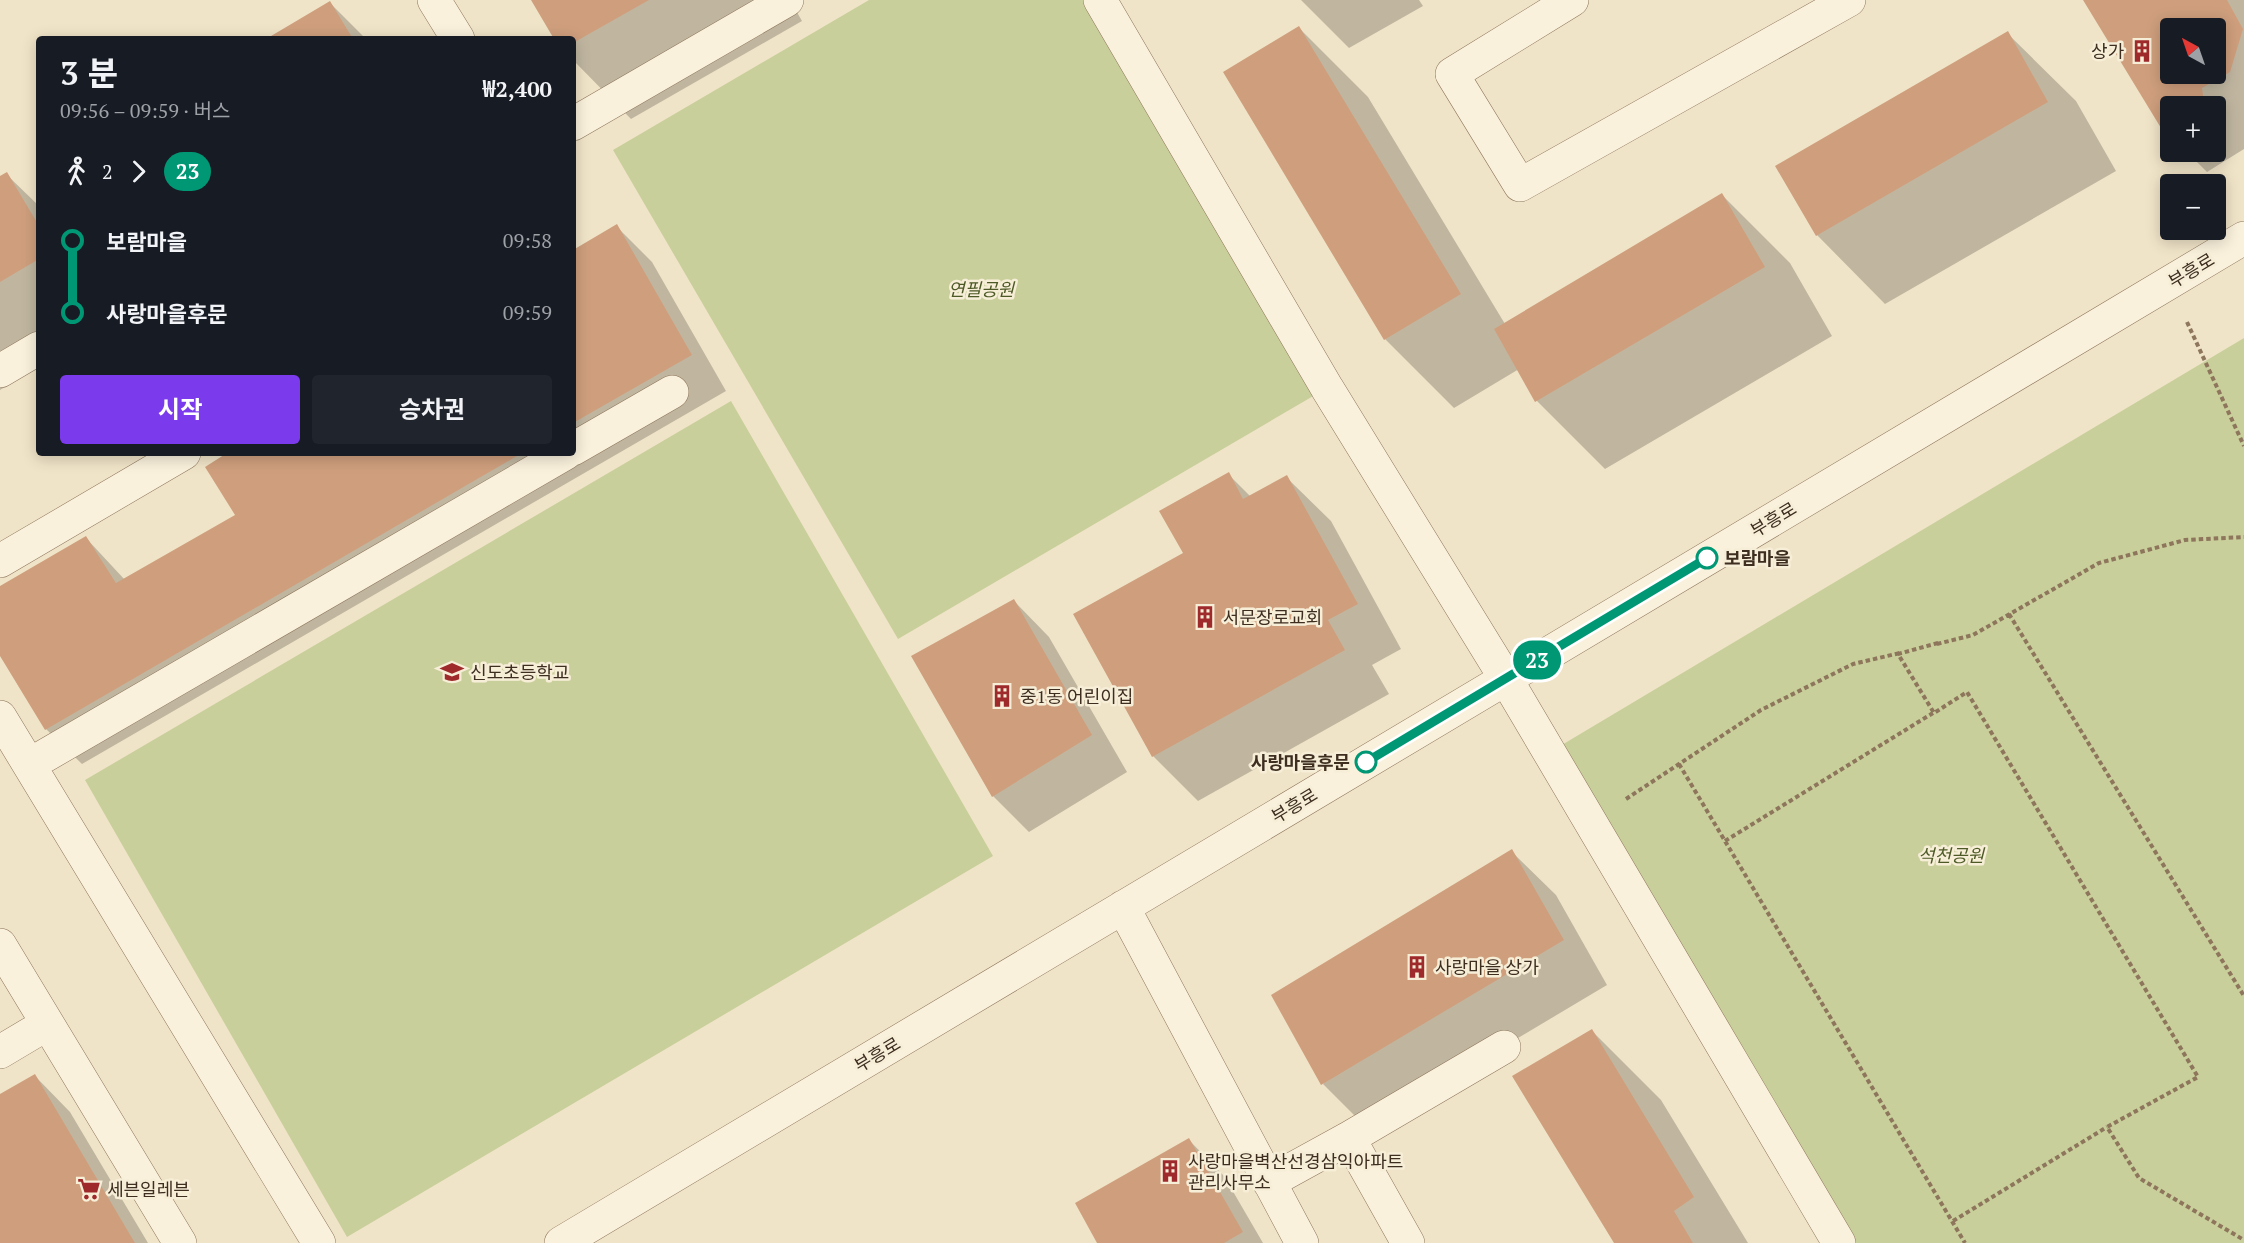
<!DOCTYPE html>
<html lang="ko">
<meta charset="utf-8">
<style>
:root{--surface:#171b24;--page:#20242c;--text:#f1f3f6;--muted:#9ea1a6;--accent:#7c3aed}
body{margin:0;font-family:"PT Serif","Noto Sans KR",serif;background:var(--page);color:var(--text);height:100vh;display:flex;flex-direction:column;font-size:22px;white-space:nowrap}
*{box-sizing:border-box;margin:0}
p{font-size:20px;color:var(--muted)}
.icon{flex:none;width:33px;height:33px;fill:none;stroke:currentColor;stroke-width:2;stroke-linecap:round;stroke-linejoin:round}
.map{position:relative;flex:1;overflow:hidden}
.panel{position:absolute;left:36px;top:36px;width:540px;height:420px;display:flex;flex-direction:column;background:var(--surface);border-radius:6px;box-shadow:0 3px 15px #0003}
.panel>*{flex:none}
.badge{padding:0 12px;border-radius:20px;font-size:21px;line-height:39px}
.needle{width:39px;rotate:320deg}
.fabs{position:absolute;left:2160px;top:18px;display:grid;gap:12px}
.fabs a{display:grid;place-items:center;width:66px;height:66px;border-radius:6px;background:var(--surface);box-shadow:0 3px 15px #0003;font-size:30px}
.map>.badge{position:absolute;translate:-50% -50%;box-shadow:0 0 0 3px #fff}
.legs{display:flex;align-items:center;gap:9px;height:66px;padding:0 24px;font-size:20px}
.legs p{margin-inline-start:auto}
.headline{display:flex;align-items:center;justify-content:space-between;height:102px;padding:0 24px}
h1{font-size:33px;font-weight:700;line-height:45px}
.primary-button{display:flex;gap:12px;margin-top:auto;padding:12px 24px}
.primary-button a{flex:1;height:69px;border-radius:6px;background:var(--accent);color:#fff;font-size:24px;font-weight:700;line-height:69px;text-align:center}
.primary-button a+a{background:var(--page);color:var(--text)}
ul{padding:0 24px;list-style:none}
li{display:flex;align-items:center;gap:21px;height:72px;font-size:22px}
li i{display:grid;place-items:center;width:9px;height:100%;margin:0 8px;background:currentColor}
li i::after{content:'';width:15px;height:15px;margin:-8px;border:4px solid;border-radius:50%;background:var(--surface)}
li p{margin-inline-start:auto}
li:first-child i{background:linear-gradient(#0000 50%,currentColor 0)}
li:last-child i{background:linear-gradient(currentColor 50%,#0000 0)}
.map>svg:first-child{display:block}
</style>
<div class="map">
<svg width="2244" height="1243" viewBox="0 0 2244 1243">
<rect width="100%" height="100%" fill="#f0e4c8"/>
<path fill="#c9cf9b" d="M869,0h231l227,388 -429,251 -285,-489z
M2244,338v905h-404l-290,-491z
M731,401l262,455 -646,381 -262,-457z"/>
<path fill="#0003" fill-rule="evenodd" d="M533,0h257l12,21 -171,98 -58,-59v-21h-17z
M1301,0h118l4,6 -74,42z
M2084,0h160v149l-37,23 -20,-20h29v-46h-46v29l-8,-8zM2170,28h46v46h-46z
M330,3l36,36h-97z
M1299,28l69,69 137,227 217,-129 68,68 42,73 -227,133 -68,-68 -18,-32 -65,39 -69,-69z
M2007,33l69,68 40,70 -231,133 -68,-69z
M6,174l33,32v161l-39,23v-212z
M616,226l36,36 74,129 -644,373 -36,-35 -46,-76v-65l86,-50 39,42 113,-65 -8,-62h343v-201z
M1228,474l23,23 35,-20 45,44 70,128 -29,16 17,29 -191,107 -45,-45 32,-202z
M1014,601l35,36 78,135 -98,60 -36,-36z
M1511,851l45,44 51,90 -240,143 -44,-44z
M1592,1031l69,69 87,143h-132z
M35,1076l35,36 78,131h-148v-148z
M1189,1140l35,36 39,67h-164z"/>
<path fill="#cf9f7d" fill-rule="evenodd" d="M531,0h118l-76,43v-4h-19z
M2083,0h144l16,29 -13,43 -28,16 2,14 -8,4h-26v16l-9,6zM2170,28h46v46h-46z
M330,1l23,38h-87z
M1299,26l162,268 -77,46 -161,-268z
M2008,31l40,71 -232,134 -41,-70z
M7,172l32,54v33l-39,23v-106z
M1722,193l43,74 -230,135 -41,-73z
M617,224l75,131 -119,68v-173z
M227,453h295l-477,277 -45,-74v-70l86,-50 30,47 119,-68 -30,-48z
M1229,472l14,27 44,-24 71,129 -30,16 17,30 -193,107 -79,-143 110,-61 -24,-42z
M1014,599l78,136 -100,62 -81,-141z
M1512,849l52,91 -243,145 -50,-90z
M1592,1029l102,168 -20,14 19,32h-79l-102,-167z
M35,1074l100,169h-135v-149z
M1189,1138l54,94 -19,11h-127l-22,-40z"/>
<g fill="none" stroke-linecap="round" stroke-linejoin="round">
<g stroke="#8d765c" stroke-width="34">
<path id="minor" d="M434,0l24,39
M1100,0l227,388 179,291 333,564
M1572,0l-120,74 68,111 329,-185
M573,124l214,-124
M0,371l39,-23
M573,449l99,-57
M0,561l184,-108
M0,717l319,526
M29,765l537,-312
M1123,907l179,336
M0,945l180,298
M0,1052l47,-28
M1349,1138l155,-91
M1269,1182l80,-44 59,105
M561,1243l1683,-1005"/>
</g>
<path stroke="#8d765c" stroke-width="4" stroke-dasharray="4.5 3" stroke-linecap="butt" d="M2187,322l57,124
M2009,614l235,382
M1938,643l-40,11 36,59 33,-21 231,385 -91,50 32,51 105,62
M1937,644l36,-9 126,-72 86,-23 59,-3
M1679,764l286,479
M1626,799l135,-89 92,-46 47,-11
M1725,841l208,-128
M1953,1221l154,-94"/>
<use href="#minor" stroke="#faf1dc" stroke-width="33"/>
</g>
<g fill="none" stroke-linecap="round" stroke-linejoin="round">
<g stroke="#fff" stroke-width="14">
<path id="line-1" d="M1366,762l341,-204"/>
</g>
<use href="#line-1" stroke="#009775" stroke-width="9"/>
</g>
<defs>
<g id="building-bare" transform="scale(1.8)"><path d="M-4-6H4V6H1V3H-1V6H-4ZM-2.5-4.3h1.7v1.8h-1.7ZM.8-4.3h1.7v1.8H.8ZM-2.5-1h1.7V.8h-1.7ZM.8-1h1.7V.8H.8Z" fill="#9e2a2b" stroke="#f7eed8" stroke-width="2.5" paint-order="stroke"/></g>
<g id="school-bare" transform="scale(1.8)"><path d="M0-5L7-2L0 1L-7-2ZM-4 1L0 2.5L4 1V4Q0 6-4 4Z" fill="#9e2a2b" stroke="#f7eed8" stroke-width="2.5" paint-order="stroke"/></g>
<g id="supermarket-bare" transform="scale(1.8)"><path d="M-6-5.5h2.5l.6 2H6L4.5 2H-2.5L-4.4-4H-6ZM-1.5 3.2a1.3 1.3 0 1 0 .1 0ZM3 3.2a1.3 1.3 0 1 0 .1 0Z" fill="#9e2a2b" stroke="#f7eed8" stroke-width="2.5" paint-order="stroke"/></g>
</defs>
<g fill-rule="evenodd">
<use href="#building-bare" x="2142" y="51"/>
<use href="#building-bare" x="1205" y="617"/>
<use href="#school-bare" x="452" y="672"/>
<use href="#building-bare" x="1002" y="696"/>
<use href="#building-bare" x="1417" y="967"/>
<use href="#building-bare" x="1170" y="1171"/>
<use href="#supermarket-bare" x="89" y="1189"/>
</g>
<g fill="#fff" stroke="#009775" stroke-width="3">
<circle cx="1707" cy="558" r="10"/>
<circle cx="1366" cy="762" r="10"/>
</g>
<g text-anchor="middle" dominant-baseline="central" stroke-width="5" stroke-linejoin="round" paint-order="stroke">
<g font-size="18" fill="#3d2e20" stroke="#f7eed8" text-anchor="start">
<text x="2124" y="51" text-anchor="end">상가</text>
<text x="1223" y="617">서문장로교회</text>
<text x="470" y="672">신도초등학교</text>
<text x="1020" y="696">중1동 어린이집</text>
<text x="1435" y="967">사랑마을 상가</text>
<text x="1188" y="1161">사랑마을벽산선경삼익아파트<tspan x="1188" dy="21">관리사무소</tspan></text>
<text x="107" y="1189">세븐일레븐</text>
</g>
<g font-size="18" fill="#3d2e20" stroke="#f7eed8">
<text transform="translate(2191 270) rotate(-31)">부흥로</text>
<text transform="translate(1773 519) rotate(-31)">부흥로</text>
<text transform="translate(1294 805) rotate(-31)">부흥로</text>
<text transform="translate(877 1054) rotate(-31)">부흥로</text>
</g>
<g font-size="18" font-style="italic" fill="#4d5a26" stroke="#f7eed8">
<text x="981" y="289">연필공원</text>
<text x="1951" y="855">석천공원</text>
</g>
<g font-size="18" font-weight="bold" fill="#3d2e20" stroke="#f7eed8" text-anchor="start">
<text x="1724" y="558">보람마을</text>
<text x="1350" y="762" text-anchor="end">사랑마을후문</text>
</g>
</g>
</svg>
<div class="fabs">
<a><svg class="needle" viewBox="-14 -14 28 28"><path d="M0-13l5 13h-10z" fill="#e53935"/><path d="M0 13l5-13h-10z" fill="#9ea1a6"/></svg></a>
<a>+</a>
<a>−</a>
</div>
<b class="badge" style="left:1537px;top:660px;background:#009775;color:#fff">23</b>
<section class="panel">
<div class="headline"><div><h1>3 분</h1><p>09:56 – 09:59 · 버스</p></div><b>₩2,400</b></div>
<div class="legs"><svg class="icon" aria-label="walk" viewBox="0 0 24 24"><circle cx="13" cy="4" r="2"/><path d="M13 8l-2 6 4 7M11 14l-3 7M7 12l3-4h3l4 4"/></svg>2<svg class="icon" aria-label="forward" viewBox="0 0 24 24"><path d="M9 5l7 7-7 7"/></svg><b class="badge" style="background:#009775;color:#fff">23</b></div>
<ul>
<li><i style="color:#009775"></i><b>보람마을</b><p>09:58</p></li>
<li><i style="color:#009775"></i><b>사랑마을후문</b><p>09:59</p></li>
</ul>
<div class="primary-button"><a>시작</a><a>승차권</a></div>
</section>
</div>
